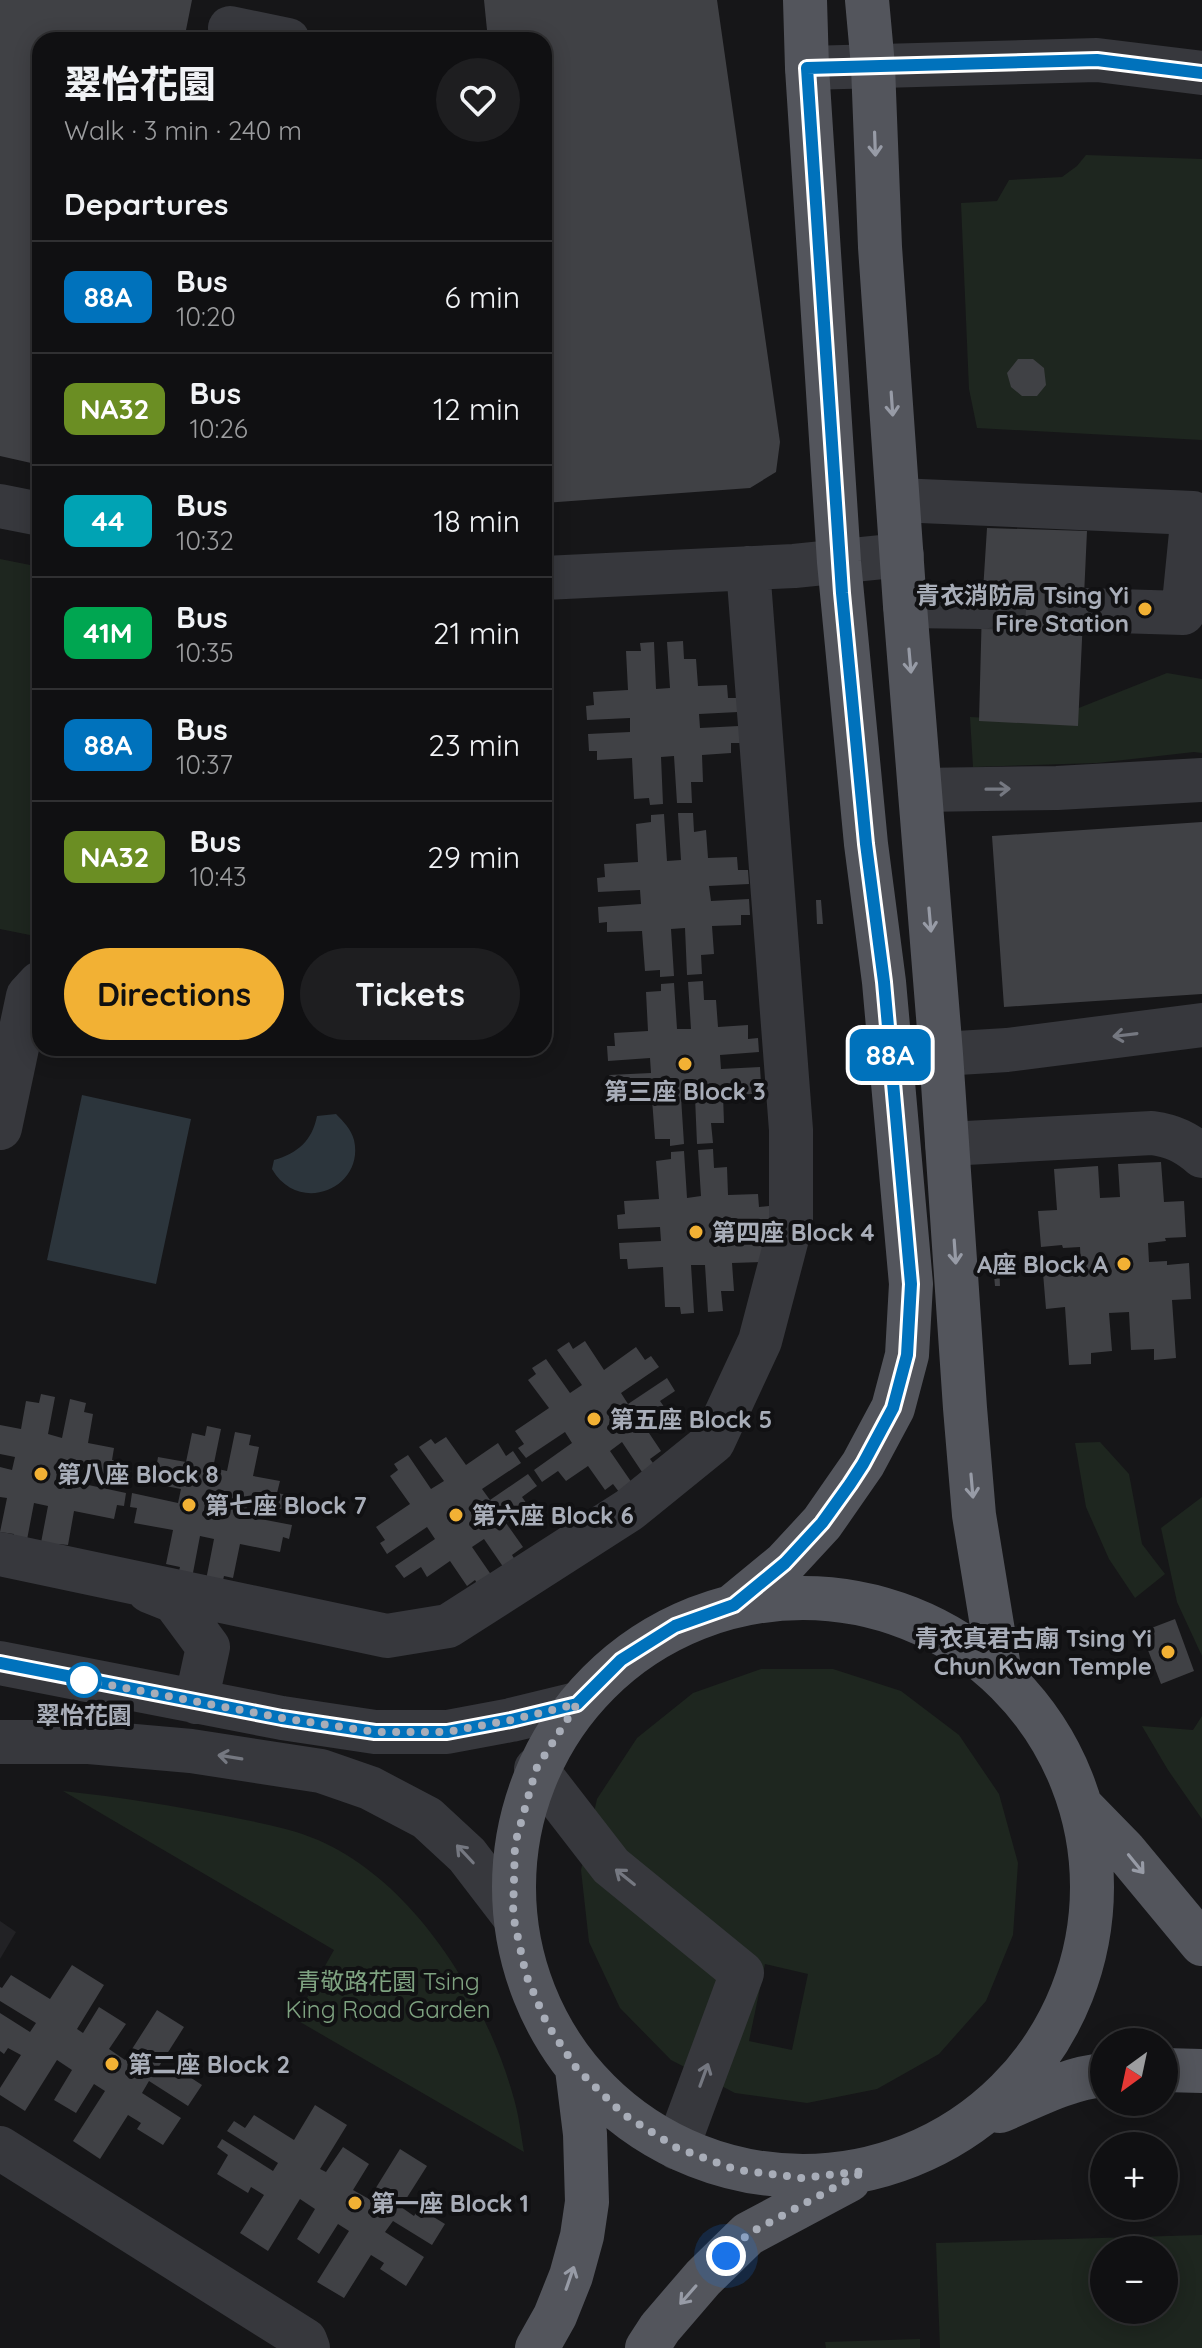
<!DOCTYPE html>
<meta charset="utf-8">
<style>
:root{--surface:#101012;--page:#1e1e20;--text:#f1f3f6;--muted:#9c9d9f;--line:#303032;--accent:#f2b134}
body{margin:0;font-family:Quicksand,"Noto Sans TC",sans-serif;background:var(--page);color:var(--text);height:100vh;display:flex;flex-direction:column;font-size:30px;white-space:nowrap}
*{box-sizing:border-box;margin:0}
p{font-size:26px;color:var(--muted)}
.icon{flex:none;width:44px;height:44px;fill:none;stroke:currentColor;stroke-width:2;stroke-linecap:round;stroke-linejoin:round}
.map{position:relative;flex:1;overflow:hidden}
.details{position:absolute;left:32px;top:32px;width:520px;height:1024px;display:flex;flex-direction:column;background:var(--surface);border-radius:24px;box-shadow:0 4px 20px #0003,0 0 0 2px var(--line)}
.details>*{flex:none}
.badge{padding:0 16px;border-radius:12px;font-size:28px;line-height:52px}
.needle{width:52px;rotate:213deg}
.fabs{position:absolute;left:1090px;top:2028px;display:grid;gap:16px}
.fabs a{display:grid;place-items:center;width:88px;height:88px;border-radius:50%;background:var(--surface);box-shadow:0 4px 20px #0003,0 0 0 2px var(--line);font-size:40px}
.you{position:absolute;width:40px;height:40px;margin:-20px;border:6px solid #fff;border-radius:50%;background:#1a73e8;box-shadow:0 0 0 12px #1a73e833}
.map>.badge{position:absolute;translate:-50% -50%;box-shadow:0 0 0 4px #fff}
h2{padding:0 32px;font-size:30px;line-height:72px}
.round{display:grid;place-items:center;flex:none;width:84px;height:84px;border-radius:42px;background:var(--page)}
.summary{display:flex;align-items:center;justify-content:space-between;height:136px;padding:0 32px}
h1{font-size:38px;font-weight:800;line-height:60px}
.action{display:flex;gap:16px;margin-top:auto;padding:16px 32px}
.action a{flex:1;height:92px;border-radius:48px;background:var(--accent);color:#111;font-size:32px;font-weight:800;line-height:92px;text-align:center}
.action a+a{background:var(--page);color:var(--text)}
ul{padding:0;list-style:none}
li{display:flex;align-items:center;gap:24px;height:112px;padding:0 32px;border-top:2px solid var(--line)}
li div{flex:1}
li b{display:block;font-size:30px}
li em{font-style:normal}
li .badge{min-width:88px;font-weight:700;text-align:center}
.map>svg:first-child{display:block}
</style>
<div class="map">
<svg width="1202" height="2348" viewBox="0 0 1202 2348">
<rect width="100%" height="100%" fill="#161618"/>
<path fill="#222225" d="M0,1921l16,11 -16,27z"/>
<path fill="#1e261f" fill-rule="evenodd" d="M1086,155l116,4v281l-225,-12 -8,-39 -8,-186 36,-2 12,-21 53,-3 15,-11z
M0,559l40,8v370l-40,-8z
M1167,673l35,6v74l-8,-1 -97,11 -124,4 -3,-50 76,4z
M1100,1442l29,32 13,70 23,30 -30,24 -26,-39 -23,-52 -11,-64z
M1202,1497v159l-25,-54 -16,-74z
M761,1669h72l68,22 58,44 40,59 19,69 -5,72 -27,66 -47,53 -62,35 -70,14 -72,-10 -64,-33 -51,-52 -31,-66 -8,-72 16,-71 40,-61 56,-45zM765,1964l43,10 -16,76 -43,-9z
M1202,1716v103l-34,-49 -26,-44 51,4z
M63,1791c57,6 112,15 168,26 29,6 59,11 87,23 97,42 169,160 196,259 5,17 7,36 10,53l-229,-133 39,-69z
M1202,2235v113h-262l-4,-105zM1104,2250h60v60h-60z
M920,2339v9h-94l-1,-6z"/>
<path fill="#2c353c" d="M82,1095l109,24 -35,165 -109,-24z
M336,1114c7,7 15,15 18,26 11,48 -55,76 -82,29l2,-9c24,-7 38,-19 43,-44z"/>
<path fill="#404145" d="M0,0h192l-8,40h-144v425l-40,-9z
M484,0h233l63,442 -4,30 -26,16 -206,15v-463h-56z
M1018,359h15l11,9 2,17 -9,11h-15l-11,-9 -4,-14z
M987,528l100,3 -9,195 -99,-5 3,-114z
M683,641l1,18h12l2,27 29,-1 1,13h10v14l-39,2 1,14 39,-2 1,17h-9v10l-29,2 1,27h-12l1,21h-15l-3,-47 -13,1 2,47 -13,1 -1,-7 -15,1 -2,-41 -35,2v-9h-8l-1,-17 42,-2v-14l-43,2 -1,-14 8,-1 -1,-13 35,-2 -2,-39h15l-1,-8 14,-1 2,47 14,-1 -3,-46z
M678,813h15l1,19 12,-2 2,28 29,-1 1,13h10l1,14 -40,2 2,15 38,-2 1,16h-9v10l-29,1 2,28 -13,1 1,19 -15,1 -2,-47 -14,1 3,47 -14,1v-7l-15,1 -3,-40 -35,1v-10l-8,1 -1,-16 43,-3 -1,-14 -42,2 -1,-14 8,-1 -1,-13 34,-2 -2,-38 15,-2v-7l13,-1 3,47 14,-1z
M1202,822v172l-198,13 -12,-171z
M816,900h5l2,24h-6z
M703,981l1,19h12l2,27 30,-2v14l10,-1 1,14 -39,3 1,14 39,-2 1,17h-10l1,10 -29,1 1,28h-13l2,20 -16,1 -2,-47h-14l3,47 -14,2v-7h-15l-3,-40 -34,2 -1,-10h-7l-1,-16 42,-2 -1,-15 -42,3 -1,-15h8l-1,-13 34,-2 -2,-39 15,-1v-7l13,-1 3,46h14l-3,-47z
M713,1149l1,19 13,-1 1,28 30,-1 1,13 10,-1v15l-39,1 1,15 39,-2 -8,27 -30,1 2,28h-13l2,20 -15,1 -3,-47h-14l3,48 -13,1 -1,-7h-15l-2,-40 -35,2 -1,-10h-7l-1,-16 42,-2 -1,-14 -42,2 -1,-14 8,-1 -1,-13 35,-2 -3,-38 15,-2v-7l13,-1 3,47 14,-2 -3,-46z
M1161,1162l3,40 20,-1 2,36 -21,1 1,3 -18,2 1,19 18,-1v4l22,-2 2,36 -19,1 4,58 -22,2v-11l-23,1 -2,-38 -20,1 3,38 -21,2v11l-22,1 -4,-58 -19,2 -3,-36 38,-6 -1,-20 -17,1 -1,-3 -21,2 -3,-36 19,-1 -3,-41 44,-3 2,32 20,-1 -2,-33z
M999,1262l1,24h-5l-2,-23z
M585,1341l19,29 32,-23 9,13 6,-4 8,11 -38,26 7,11 39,-26 8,13 -15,10 7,10 -22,16 16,24 -11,8 6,8 -12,8 -22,-33 -12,9 22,32 -13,9 -6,-8 -8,6 -17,-24 -22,15 -8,-10 -16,11 -8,-12 38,-27 -7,-11 -39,26 -8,-10 6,-4 -9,-13 34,-23 -21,-28 8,-6 -4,-6 14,-9 24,34 12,-8 -25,-35 12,-8 4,7z
M41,1394l14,3 -7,37 14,4 8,-39 16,4 -2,9 9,2 -5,29 26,5 -2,12 20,4 -3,15 -47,-10 -3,14 47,10 -2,13 -7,-1 -3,14 -40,-8 -6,34 -10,-1 -1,6 -17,-2 8,-42 -14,-3 -8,42 -14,-3 2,-8 -14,-2 7,-34 -7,-1v-30l12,3 3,-13 -15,-3v-29l21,4 5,-28 13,2z
M207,1426l14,3 -8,39 14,3 8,-39 16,3 -2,10 10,2 -6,29 27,5 -3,12 20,4 -3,15 -46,-10 -3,14 47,9 -3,14 -6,-2 -3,15 -40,-8 -7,34 -9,-2 -2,8 -16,-4 8,-41 -14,-3 -8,42 -14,-3 2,-8 -14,-3 7,-34 -39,-7 3,-15 -7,-1 2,-14 46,10 3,-14 -46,-9 3,-15 18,4 2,-12 28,5 6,-29 13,3z
M446,1437l20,28 32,-22 8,13 7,-5 8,12 -39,26 8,11 38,-26 9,12 -15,11 7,10 -23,16 17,24 -11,8 5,8 -11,8 -22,-32 -12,8 22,32 -14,9 -5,-8 -8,6 -17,-25 -23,16 -6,-10 -17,11 -9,-12 40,-27 -8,-12 -40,27 -7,-11 5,-3 -9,-13 34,-23 -20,-28 8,-6 -4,-6 14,-9 23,34 13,-8 -25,-34 12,-8 4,5z
M1175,1619l19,52 -33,13 -20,-52z
M72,1965l32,20 -27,44 6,4 16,-26 27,17 -17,25 16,11 32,-50 27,17 -26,41 13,7 5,-7 26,17 -14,21 -39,-25 -7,12 39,25 -18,27 -26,-16 4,-6 -13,-8 -28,44 -27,-18 32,-50 -11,-7 -18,29 -22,-13 18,-30 -15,-10 -32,51 -25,-16v-7l21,-33 -13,-7 -4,6 -4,-3v-38l30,19 6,-9 -36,-22v-14l2,1 9,-13 39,24z
M315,2105l32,20 -27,44 6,3 17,-25 26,17 -16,26 16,9 31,-50 27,17 -26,41 13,9 5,-8 26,16 -13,21 -39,-24 -8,11 39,25 -18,29 -26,-17 4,-6 -13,-8 -27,43 -27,-16 32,-51 -11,-7 -19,30 -22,-15 18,-30 -15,-10 -32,52 -28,-18 24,-38 -13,-8 -3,6 -31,-19 11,-19 -11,-8 5,-8 51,32 5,-8 -51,-32 7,-10 11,7 9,-13 40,25z"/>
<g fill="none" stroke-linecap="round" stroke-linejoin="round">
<path stroke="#333438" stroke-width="44" stroke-dasharray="44 22" stroke-linecap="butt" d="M982,607l102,3"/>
<path stroke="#37383d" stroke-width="44" d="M230,28l58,12
M807,68l290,-8 105,13
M898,500l295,13 -10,100 -99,-3
M0,506l40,8
M544,578l250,-12 108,-11
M905,606l77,1
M920,790l137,-2 145,-8
M941,1054l66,-4 195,-25
M0,1128l28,-132 12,-13
M947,1144l205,-11c21,3 34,9 50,23
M0,1554l387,82 61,-10 181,-116 84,-68 47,-101 31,-118v-93l-43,-562
M149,1591l25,10 34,46 -12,55
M0,1663l282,55 93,14h72l64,-12 66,-16
M0,1742h89l102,9 130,20 49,17 57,30 40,37 46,60
M536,1769l75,97 131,107 -65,175
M0,2148l305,192 3,8"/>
<path stroke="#53555c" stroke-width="44" d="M867,0l6,66 7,181 25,359 36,448 24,354 9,107 26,159
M514 1887a289 289 0 1 1 578 0a289 289 0 1 1-578 0Z
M734,1605l51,-42 37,-40 41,-59 30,-56 14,-53 4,-71 -27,-302 -18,-138 -27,-282 -32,-494 -2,-68
M1082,1807l42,43 78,94
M1164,2070l38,1
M1000,2111c33,-14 68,-33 104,-36
M537,2348l18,-32 16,-40 11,-40 5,-34 -2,-68 -8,-65
M647,2348l13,-20 43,-50 45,-44 101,-54"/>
</g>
<defs><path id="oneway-shaft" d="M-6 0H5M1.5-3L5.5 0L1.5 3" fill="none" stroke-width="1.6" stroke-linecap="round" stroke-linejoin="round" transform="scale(2)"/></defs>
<g stroke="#979ba6">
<use href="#oneway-shaft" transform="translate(875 144) rotate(88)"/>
<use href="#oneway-shaft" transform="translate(892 404) rotate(86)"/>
<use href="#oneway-shaft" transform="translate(910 661) rotate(85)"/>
<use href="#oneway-shaft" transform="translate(930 920) rotate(85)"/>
<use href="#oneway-shaft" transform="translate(955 1252) rotate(86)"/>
<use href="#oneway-shaft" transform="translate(972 1486) rotate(85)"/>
<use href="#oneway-shaft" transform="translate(1136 1864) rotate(51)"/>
<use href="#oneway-shaft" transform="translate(570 2278) rotate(-71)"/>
<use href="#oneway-shaft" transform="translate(688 2295) rotate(131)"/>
</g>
<g stroke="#757881">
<use href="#oneway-shaft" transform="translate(998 789) rotate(-1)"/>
<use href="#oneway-shaft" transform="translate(1125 1035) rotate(173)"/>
<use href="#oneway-shaft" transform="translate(230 1757) rotate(-171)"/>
<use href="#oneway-shaft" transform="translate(465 1854) rotate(-133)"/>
<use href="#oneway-shaft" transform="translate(625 1877) rotate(-141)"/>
<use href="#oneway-shaft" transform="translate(704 2075) rotate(-70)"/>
</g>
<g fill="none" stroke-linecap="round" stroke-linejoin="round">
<g stroke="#fff" stroke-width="18">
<path id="line" d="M0,1663l282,55 93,14h72l64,-12 66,-16 44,-44 54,-34 59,-21 51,-42 37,-40 28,-39 13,-20 30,-56 14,-53 4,-71 -27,-302 -18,-138 -24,-251 -35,-525 290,-8 105,13"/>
</g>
<use href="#line" stroke="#0072bc" stroke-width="12"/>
<path stroke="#a8adb8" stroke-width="8" stroke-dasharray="0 14.4" d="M84,1680l198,38 93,14h72l64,-12 66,-16 -41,65 -21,75 -2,71 13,60 21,49 30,45 46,45 54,34 60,22 43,5 21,3 64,-7 -117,63 -22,22"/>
</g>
<g fill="#f2b134" stroke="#111113" stroke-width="3">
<circle cx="1145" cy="609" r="8"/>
<circle cx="685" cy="1064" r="8"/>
<circle cx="696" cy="1232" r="8"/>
<circle cx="1124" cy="1264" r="8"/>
<circle cx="594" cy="1419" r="8"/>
<circle cx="41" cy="1474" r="8"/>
<circle cx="189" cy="1505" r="8"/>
<circle cx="456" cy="1515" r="8"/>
<circle cx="1168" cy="1652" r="8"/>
<circle cx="112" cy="2064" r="8"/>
<circle cx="355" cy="2203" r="8"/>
</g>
<circle fill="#fff" stroke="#0072bc" stroke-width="4" cx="84" cy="1680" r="16"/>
<g text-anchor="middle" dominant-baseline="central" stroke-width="8" stroke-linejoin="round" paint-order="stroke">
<g font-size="24" font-weight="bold" fill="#a8adb8" stroke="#111113" text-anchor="start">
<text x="1129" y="595" text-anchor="end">青衣消防局 Tsing Yi<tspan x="1129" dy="28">Fire Station</tspan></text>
<text x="685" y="1091" text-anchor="middle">第三座 Block 3</text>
<text x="712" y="1232">第四座 Block 4</text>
<text x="1108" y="1264" text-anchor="end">A座 Block A</text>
<text x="610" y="1419">第五座 Block 5</text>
<text x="57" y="1474">第八座 Block 8</text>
<text x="205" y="1505">第七座 Block 7</text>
<text x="472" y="1515">第六座 Block 6</text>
<text x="1152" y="1638" text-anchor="end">青衣真君古廟 Tsing Yi<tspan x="1152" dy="28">Chun Kwan Temple</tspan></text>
<text x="128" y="2064">第二座 Block 2</text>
<text x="371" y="2203">第一座 Block 1</text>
</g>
<g font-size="24" font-weight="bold" fill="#a8adb8" stroke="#111113">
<text x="84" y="1715">翠怡花園</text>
</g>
<g font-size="24" fill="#7fa381" stroke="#111113">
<text x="388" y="1981">青敬路花園 Tsing<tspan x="388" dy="28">King Road Garden</tspan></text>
</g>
</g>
</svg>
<div class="fabs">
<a><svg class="needle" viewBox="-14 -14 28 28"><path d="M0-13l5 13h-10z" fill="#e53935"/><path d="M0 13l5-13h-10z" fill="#9c9d9f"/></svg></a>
<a>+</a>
<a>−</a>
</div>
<div class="you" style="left:726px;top:2256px"></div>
<b class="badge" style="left:890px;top:1055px;background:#0072bc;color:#fff">88A</b>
<section class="details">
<div class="summary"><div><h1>翠怡花園</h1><p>Walk · 3 min · 240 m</p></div><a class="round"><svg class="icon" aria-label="heart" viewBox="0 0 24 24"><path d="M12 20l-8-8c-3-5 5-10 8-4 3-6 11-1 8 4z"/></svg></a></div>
<h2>Departures</h2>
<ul>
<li><span class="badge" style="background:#0072bc;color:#fff">88A</span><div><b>Bus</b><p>10:20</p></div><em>6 min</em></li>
<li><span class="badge" style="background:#6b8e23;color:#fff">NA32</span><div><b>Bus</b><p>10:26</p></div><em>12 min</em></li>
<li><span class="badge" style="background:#00a3b4;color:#fff">44</span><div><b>Bus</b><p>10:32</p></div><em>18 min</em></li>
<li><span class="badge" style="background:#00a651;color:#fff">41M</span><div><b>Bus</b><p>10:35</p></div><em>21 min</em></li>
<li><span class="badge" style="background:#0072bc;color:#fff">88A</span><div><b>Bus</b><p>10:37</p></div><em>23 min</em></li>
<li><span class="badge" style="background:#6b8e23;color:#fff">NA32</span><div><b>Bus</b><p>10:43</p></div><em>29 min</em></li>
</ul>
<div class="action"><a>Directions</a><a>Tickets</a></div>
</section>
</div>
